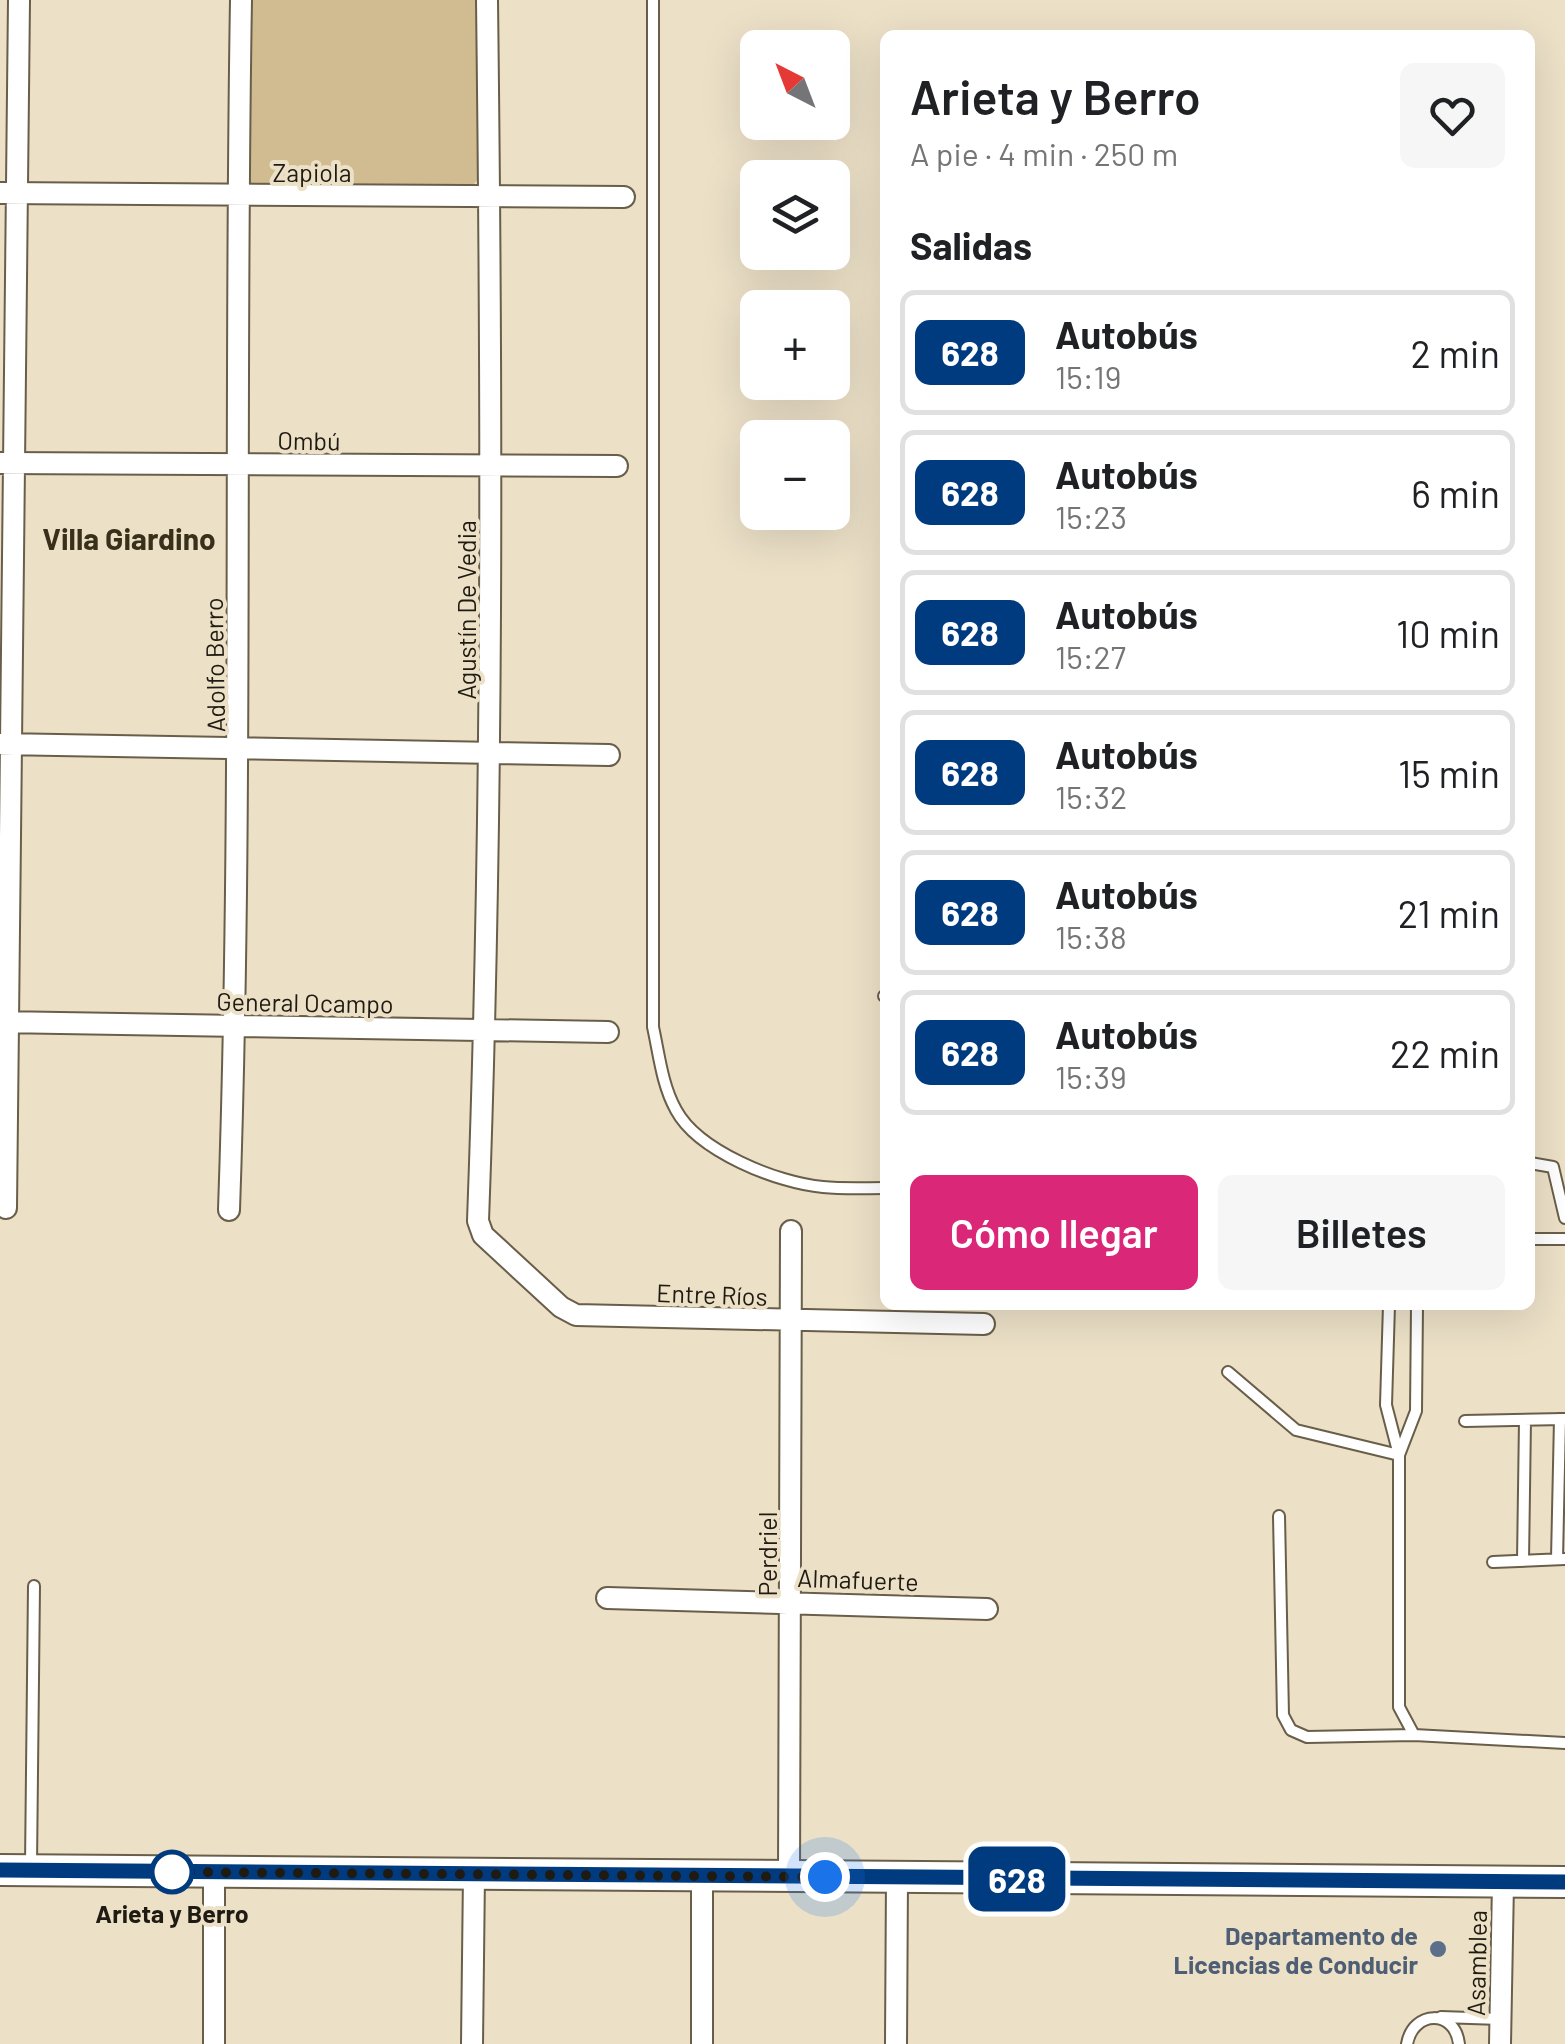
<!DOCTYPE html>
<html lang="es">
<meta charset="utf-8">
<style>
:root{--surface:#fff;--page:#f6f6f6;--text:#202124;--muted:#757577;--line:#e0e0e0;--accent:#db2777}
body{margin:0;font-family:Barlow,sans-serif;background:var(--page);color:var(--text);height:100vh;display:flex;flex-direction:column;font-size:38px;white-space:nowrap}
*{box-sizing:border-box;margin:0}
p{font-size:32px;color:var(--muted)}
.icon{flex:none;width:55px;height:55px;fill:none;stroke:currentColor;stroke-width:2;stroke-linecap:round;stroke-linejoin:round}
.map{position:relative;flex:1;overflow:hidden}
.side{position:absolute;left:880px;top:30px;width:655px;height:1280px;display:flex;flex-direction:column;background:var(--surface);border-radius:15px;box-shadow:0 10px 40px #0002}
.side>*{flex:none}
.badge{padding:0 20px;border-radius:15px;font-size:35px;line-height:65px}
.needle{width:65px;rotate:318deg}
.tools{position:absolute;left:740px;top:30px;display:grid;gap:20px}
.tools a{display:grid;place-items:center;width:110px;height:110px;border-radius:15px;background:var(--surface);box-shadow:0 10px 40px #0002;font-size:50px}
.you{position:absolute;width:50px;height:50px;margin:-25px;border:8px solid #fff;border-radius:50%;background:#1a73e8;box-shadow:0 0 0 15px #1a73e833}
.map>.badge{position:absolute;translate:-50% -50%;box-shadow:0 0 0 5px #fff}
h2{padding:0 30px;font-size:38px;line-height:90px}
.round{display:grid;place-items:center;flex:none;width:105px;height:105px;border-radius:15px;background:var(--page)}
.overview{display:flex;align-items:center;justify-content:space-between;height:170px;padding:0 30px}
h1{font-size:48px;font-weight:600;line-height:75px}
.primary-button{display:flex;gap:20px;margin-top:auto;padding:20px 30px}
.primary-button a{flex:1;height:115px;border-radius:15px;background:var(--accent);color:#fff;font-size:40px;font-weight:600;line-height:115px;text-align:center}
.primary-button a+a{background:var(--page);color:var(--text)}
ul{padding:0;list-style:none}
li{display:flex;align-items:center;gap:30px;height:125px;margin:0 20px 15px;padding:0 10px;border:5px solid var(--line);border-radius:15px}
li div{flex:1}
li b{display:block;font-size:38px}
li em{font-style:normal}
li .badge{min-width:110px;font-weight:700;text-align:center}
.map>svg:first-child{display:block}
</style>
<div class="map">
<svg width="1565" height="2044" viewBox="0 0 1565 2044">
<rect width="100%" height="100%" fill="#ece0c7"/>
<path fill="#d1bc91" d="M240,0h237l1,179 -7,9 -219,-2 -7,-9z"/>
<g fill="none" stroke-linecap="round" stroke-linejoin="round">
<g stroke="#695e49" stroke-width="14">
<path id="lane" d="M653,0v1027c6,27 9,58 23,83 22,41 101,73 147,77 20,2 41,1 62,1
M884,996h1
M1530,1163l23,4 12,51
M1530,1239h35
M1389,1305l-3,100 13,50 17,-44 1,-106
M1228,1372l68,58 103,25v252l15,28 151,8
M1465,1421l99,-2
M1279,1516l4,199 8,15 16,7 107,-2
M1557,1559l3,-140
M1523,1561l2,-141
M1493,1562l72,-3
M31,1865l3,-279
M1441,2017l59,2
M1407,2044c6,-34 48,-35 52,0"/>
</g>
<g stroke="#695e49" stroke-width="24">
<path id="street" d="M487,0c5,407 6,814 -9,1221l5,14 78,72 15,8 408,9
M0,193l624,4
M0,463l617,3
M1,744l608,11
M0,1022l608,10
M6,1208l13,-1208
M229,1210c14,-403 5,-807 12,-1210
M607,1598l380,11
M702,1876v168
M789,1877l2,-646
M214,2044v-172
M472,2044l2,-170
M896,2044l1,-166
M1500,2044l3,-161"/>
</g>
<g stroke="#695e49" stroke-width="34">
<path id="secondary" d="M0,1870l1565,12"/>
</g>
<use href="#lane" stroke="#fff" stroke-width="10"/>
<use href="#street" stroke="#fff" stroke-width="20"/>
<use href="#secondary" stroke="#fff" stroke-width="30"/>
</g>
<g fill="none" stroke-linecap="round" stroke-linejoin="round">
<g stroke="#fff" stroke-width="22">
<path id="line" d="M0,1870l1565,12"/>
</g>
<use href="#line" stroke="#003b80" stroke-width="15"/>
<path stroke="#1f1b12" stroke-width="10" stroke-dasharray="0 18" d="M172,1872l653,5"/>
</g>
<circle fill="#fff" stroke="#003b80" stroke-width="5" cx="172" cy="1872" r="20"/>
<circle fill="#5c6f8a" stroke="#ece0c7" stroke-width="4" cx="1438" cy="1949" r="10"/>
<g text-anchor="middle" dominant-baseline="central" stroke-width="8" stroke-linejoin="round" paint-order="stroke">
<g font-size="25" fill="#1f1b12" stroke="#ece0c7">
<text x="312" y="172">Zapiola</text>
<text transform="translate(309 440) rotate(1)">Ombú</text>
<text transform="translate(466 610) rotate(-90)">Agustín De Vedia</text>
<text transform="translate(214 665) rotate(-91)">Adolfo Berro</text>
<text transform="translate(305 1002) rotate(1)">General Ocampo</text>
<text transform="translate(712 1294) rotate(2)">Entre Ríos</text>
<text transform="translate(767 1554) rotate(-90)">Perdriel</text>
<text transform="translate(858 1579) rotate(2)">Almafuerte</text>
<text transform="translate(1476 1963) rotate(-89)">Asamblea</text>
</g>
<g font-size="25" font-weight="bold" fill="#1f1b12" stroke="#ece0c7">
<text x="172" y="1913">Arieta y Berro</text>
</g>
<g font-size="25" font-weight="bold" fill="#4e5e75" stroke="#ece0c7" text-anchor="end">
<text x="1418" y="1935">Departamento de<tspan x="1418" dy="29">Licencias de Conducir</tspan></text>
</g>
<g font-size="30" font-weight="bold" fill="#39301c" stroke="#ece0c7">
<text x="129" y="538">Villa Giardino</text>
</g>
</g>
</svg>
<div class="tools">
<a><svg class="needle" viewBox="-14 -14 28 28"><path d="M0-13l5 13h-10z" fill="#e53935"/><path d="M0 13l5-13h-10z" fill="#757577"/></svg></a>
<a><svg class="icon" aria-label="layers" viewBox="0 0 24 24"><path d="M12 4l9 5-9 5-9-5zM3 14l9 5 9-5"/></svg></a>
<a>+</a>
<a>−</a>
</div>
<div class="you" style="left:825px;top:1877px"></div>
<b class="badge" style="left:1017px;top:1879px;background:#003b80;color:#fff">628</b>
<section class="side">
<div class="overview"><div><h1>Arieta y Berro</h1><p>A pie · 4 min · 250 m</p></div><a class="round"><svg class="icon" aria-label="heart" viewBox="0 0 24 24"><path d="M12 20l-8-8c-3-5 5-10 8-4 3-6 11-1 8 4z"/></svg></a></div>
<h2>Salidas</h2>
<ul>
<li><span class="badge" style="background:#003b80;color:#fff">628</span><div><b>Autobús</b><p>15:19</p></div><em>2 min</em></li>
<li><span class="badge" style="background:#003b80;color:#fff">628</span><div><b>Autobús</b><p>15:23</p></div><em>6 min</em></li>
<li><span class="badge" style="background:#003b80;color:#fff">628</span><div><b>Autobús</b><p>15:27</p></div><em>10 min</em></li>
<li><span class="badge" style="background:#003b80;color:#fff">628</span><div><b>Autobús</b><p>15:32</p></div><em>15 min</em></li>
<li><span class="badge" style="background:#003b80;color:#fff">628</span><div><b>Autobús</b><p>15:38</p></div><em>21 min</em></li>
<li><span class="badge" style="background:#003b80;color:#fff">628</span><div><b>Autobús</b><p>15:39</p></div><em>22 min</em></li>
</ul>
<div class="primary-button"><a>Cómo llegar</a><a>Billetes</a></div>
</section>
</div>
